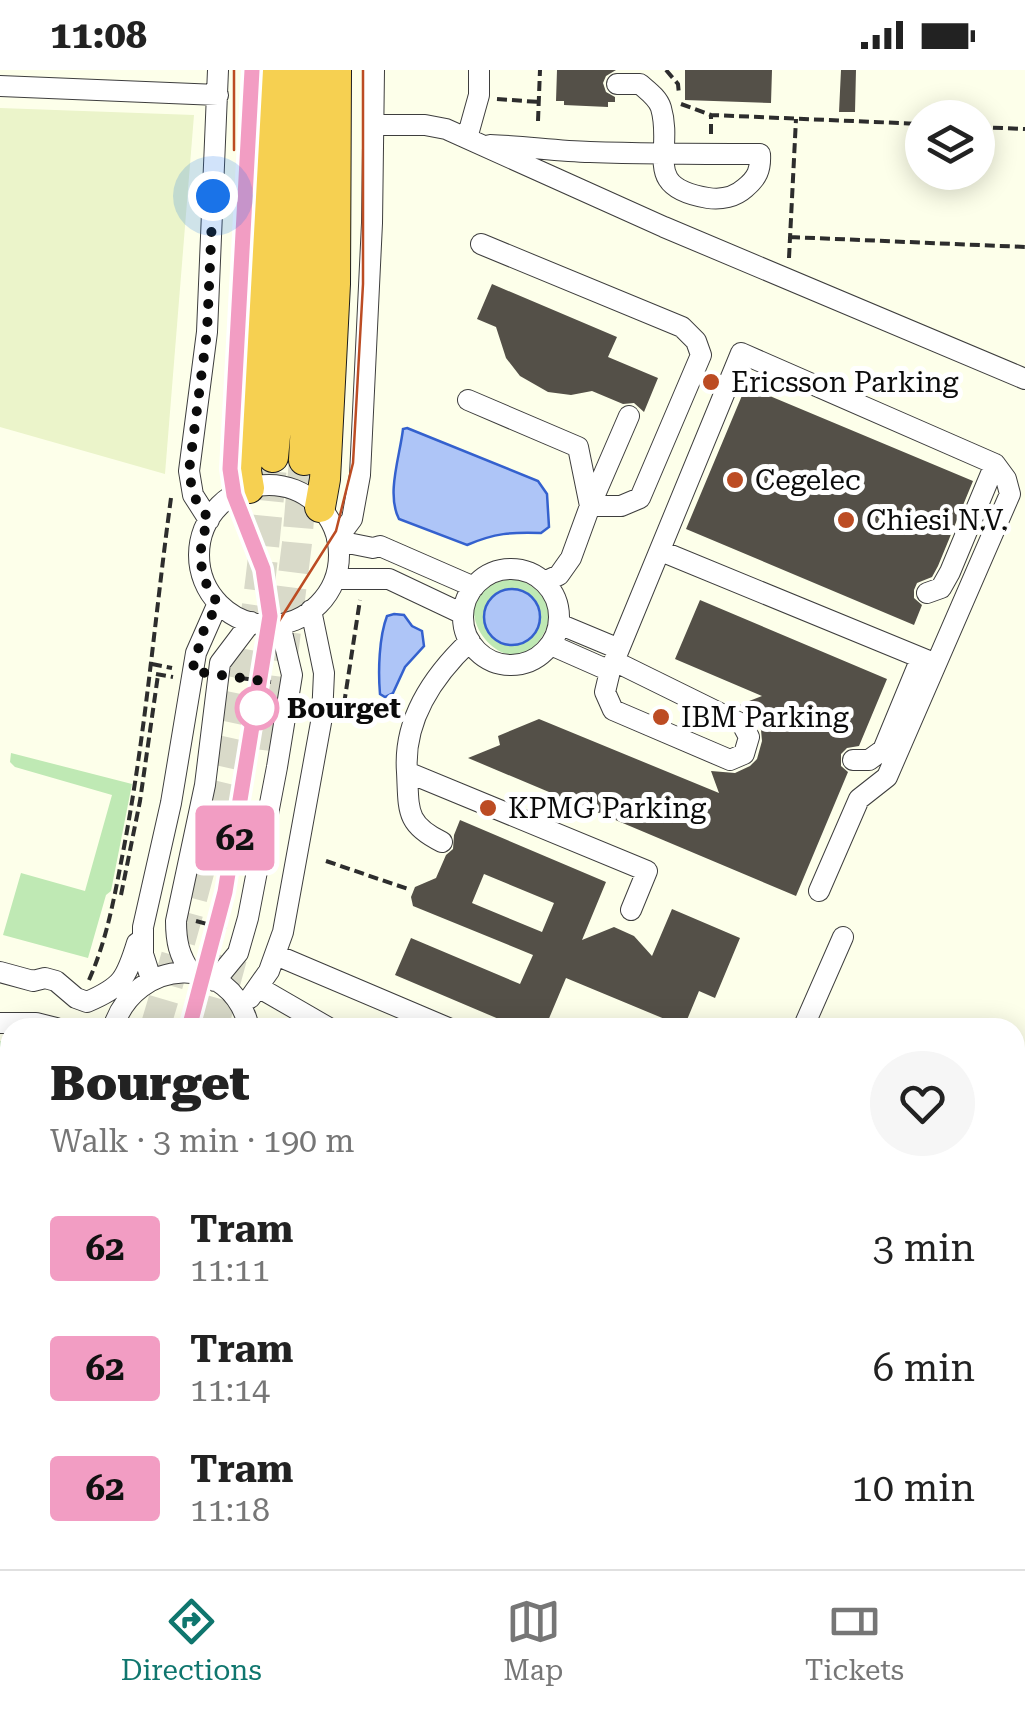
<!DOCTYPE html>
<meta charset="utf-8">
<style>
:root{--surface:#fff;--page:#f6f6f6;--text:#222;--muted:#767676;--line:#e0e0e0;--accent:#0f766e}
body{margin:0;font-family:"Roboto Serif",serif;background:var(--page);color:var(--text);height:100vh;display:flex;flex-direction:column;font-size:38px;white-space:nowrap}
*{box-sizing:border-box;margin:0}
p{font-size:32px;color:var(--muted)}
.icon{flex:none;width:55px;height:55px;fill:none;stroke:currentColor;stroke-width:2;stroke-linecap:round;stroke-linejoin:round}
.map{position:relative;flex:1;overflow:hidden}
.details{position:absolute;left:0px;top:948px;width:1025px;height:552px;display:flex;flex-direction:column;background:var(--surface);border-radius:30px 30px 0 0;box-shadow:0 5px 25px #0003}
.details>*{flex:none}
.badge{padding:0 20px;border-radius:8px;font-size:35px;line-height:65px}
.fabs{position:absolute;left:905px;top:30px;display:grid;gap:20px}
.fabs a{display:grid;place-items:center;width:90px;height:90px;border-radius:50%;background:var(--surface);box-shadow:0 5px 25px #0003;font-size:50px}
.you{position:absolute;width:50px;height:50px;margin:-25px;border:8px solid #fff;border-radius:50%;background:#1a73e8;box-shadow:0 0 0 15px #1a73e833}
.map>.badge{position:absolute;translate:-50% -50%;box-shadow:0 0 0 5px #fff}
.round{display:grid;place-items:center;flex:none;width:105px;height:105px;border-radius:52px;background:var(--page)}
.summary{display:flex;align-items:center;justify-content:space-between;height:170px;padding:0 50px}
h1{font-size:48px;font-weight:800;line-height:75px}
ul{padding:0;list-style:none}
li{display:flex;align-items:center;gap:30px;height:120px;padding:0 50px}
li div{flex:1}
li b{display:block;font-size:38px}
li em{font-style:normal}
li .badge{min-width:110px;font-weight:700;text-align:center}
.status{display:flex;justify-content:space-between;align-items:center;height:70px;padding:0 50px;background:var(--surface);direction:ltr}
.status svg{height:28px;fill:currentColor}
.menu{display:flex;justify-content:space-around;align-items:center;height:140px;border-top:2px solid var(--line);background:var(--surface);font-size:28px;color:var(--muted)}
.menu a{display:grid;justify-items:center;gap:5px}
.menu .on{color:var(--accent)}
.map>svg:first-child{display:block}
</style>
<div class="status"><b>11:08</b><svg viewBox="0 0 49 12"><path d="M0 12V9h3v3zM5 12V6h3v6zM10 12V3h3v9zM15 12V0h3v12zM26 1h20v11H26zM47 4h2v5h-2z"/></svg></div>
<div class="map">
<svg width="1025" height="1499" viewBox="0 0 1025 1499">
<rect width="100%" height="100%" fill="#fdffea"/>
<path fill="#ebf4ca" d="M0,38l194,7 -29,359 -165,-47z"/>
<path fill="#bfe9b4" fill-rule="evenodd" d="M516,509c22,6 41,27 29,52 -37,74 -122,-47 -29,-52zM507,519l12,55c-38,6 -47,-42 -12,-55z
M11,683l121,31 -21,107 -5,4 -18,63 -85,-23 18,-62 64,18 27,-96 -97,-28 -5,-5z
M0,971l10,2v56l-10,-3z"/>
<path fill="#aec5f7" stroke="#3461ce" stroke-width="2.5" d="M407,358l131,53 9,13 2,33 -8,6c-30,-1 -46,0 -74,12l-68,-26c-13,-25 1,-63 4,-90z
M484 547a28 28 0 1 1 56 0a28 28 0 1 1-56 0Z
M394,544l10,1 8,11 10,5 2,15 -19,21 -12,26 -8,4 -5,-3c-2,-23 -1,-57 7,-78z"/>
<path fill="#545048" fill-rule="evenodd" d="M557,0h59l-10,6 -3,7 3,9 9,5v5h-7v5l-44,-2v-4h-8z
M685,0h87l-1,33 -86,-3z
M841,0h15l-1,42h-16z
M492,214l125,53 -9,20 50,21 -14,34 -10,-9 -11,1 -31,-13 -21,4 -23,-3 -28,-16 -14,-18 -10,-31 -19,-8z
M746,316l227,95 -35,85 -6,11 -15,6 -3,7v8l8,7 -8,20 -228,-96z
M700,530l187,79 -28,67 -12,2 -6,6v12l7,6 -52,124 -328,-138 32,-13 -2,-9 41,-17 180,74 -8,-22 24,2 15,-7 7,-7 5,-18 -1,-11 -8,-13 -14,-12 23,-9 -87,-37z
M460,750l146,62 -24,58 32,-13 20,9 18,20 20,-47 68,29 -25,60 -16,-7 -15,36 -118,-49 -21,50h-25l-125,-53 16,-37 109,46 13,-29 -120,-49 -2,-9 4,-10 21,-9 10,-23 7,-6 1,-14zM484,804l70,29 -12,29 -70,-29z"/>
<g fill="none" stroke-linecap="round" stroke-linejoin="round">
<path stroke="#d9dac9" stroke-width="30" stroke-dasharray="30 15" stroke-linecap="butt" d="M271,681l26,-208 7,-83
M155,958c40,-133 75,-266 99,-403 9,-55 13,-112 19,-168
M213,958l19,-70"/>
<g stroke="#3e3e3e" stroke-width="22">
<path id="minor" d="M0,16l218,9
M373,55h52l21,4 218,98 361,152
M467,68l12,-43v-25
M490,75c33,1 66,6 100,7 57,2 114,2 170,2 1,16 -3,24 -15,34 -10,9 -24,12 -37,10 -68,-11 -34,-46 -47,-90 -3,-10 -13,-17 -21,-24h-23
M481,174l201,83 14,14 5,14 -61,143 -19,8h-31l39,-90
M468,330l110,47 12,59 -19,52 -12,17 -15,7
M199 485a70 70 0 1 1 140 0a70 70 0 1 1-140 0Z
M209,450l-16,-25 -4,-24 18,-139 11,-262
M337,469l15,-20 8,-44 12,-252 2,-153
M338,471l35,7 7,-2 94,41
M661,481l275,113
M463 547a48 48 0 1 1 96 0a48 48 0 1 1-96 0Z
M335,509h54l74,35
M927,523l14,-5 9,-16 45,-108
M559,554l60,25
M470,571c-37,35 -67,79 -63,131l240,99 -16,39
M551,575l59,26
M614,591l128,63 7,13 -5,17 -14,6 -117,-50 -8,-18 5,-21 131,-318 254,111 11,15 4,15 -123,283 -28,22 -40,92
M853,690h16l14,-10 38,-92
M407,702c2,38 -2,52 35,70
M276,885l172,73
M0,902l33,9 12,-3 11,3 20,17 11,4c35,-15 39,-23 50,-59
M191,903c-12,-18 -15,-31 -15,-52l29,-136 15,-122 31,-41
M151,909l-8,-25v-27l28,-124 25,-150 22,-50
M215,911l23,-28 10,-35 29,-151 15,-92 -12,-51
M258,917l71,41
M239,933l11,-5 19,-27 14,-39 39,-215 2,-44 -13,-63
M0,953h36l20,5
M113,958c22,-71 119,-77 136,0
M803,958l40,-91
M1015,1259l10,5
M0,1290l10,-25
M71,1499l4,-9
M806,1499l4,-9"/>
</g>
<g stroke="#1c1c1c" stroke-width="28">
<path id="major" d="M44,1499l4,-9"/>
</g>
<g stroke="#1c1c1c" stroke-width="32">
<path id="highway" d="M273,387l15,-152 2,-235
M304,390l8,-153v-237
M249,418l-3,-17c11,-134 23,-267 21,-401
M320,437l5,-28 10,-195 1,-214
M0,1387l10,-24
M16,1499l4,-9"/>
</g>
<path stroke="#2d2d2d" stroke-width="4" stroke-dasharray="10 5" stroke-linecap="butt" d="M666,0l12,14 1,11
M497,29l42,3
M681,34l30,11 211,9
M538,51l2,-51
M978,57l47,2
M711,64v-19
M790,167l235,10
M789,188l7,-139
M152,594l20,4
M156,604l17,3
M240,608l31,4
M344,634l16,-104
M326,791l82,28
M121,825l19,-94 18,-126
M196,851l30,8
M89,910c19,-43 26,-87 35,-133 22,-116 31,-232 47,-349
M0,1247l10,-25"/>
<use href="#minor" stroke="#fff" stroke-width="20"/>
<use href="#major" stroke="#effa5f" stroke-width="25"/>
<use href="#highway" stroke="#f6d051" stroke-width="30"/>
<path stroke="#bc4c23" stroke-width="2.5" d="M234,80v-80
M274,559l62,-98 17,-68 10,-179v-214
M189,958l36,-136 45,-276 -7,-47 -29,-74 -4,-26 22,-399
M0,1444l10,-23
M0,1477l10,-23"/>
</g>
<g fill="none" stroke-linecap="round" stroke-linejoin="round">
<g stroke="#fff" stroke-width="22">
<path id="line" d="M189,958l36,-136 45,-276 -7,-47 -29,-74 -4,-26 22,-399"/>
</g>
<use href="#line" stroke="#f29dc3" stroke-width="15"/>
<path stroke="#0b0b0b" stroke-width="10" stroke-dasharray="0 18" d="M213,126l-6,136 -18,139 4,24 16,25c-13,27 -11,59 9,83l-15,29 -11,39 70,10 -5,27"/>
</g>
<g fill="#bc4c23" stroke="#fff" stroke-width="4">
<circle cx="711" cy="312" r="10"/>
<circle cx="735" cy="410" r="10"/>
<circle cx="846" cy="450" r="10"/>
<circle cx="661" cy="647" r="10"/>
<circle cx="488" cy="738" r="10"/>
</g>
<circle fill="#fff" stroke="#f29dc3" stroke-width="5" cx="257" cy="638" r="20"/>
<g text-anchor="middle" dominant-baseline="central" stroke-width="10" stroke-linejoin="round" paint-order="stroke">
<g font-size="28" fill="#0b0b0b" stroke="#fff" text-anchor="start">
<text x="731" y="312">Ericsson Parking</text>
<text x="755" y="410">Cegelec</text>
<text x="866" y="450">Chiesi N.V.</text>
<text x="681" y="647">IBM Parking</text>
<text x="508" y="738">KPMG Parking</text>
</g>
<g font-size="28" font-weight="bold" fill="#0b0b0b" stroke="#fff" text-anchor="start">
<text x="287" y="638">Bourget</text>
</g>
</g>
</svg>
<div class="fabs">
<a><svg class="icon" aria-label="layers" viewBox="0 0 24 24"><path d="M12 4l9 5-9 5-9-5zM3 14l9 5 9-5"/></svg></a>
</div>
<div class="you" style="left:213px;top:126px"></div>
<b class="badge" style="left:235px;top:768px;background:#f29dc3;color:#111">62</b>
<section class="details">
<div class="summary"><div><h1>Bourget</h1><p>Walk · 3 min · 190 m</p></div><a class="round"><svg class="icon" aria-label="heart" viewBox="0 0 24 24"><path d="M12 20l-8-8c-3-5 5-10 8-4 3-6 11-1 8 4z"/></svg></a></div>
<ul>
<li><span class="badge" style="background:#f29dc3;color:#111">62</span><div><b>Tram</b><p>11:11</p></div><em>3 min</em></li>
<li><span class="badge" style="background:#f29dc3;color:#111">62</span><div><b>Tram</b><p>11:14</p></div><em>6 min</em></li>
<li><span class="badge" style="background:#f29dc3;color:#111">62</span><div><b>Tram</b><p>11:18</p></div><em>10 min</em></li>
</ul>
</section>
</div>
<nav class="menu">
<a class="on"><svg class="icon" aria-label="directions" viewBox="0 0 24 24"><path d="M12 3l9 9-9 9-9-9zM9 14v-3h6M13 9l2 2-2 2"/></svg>Directions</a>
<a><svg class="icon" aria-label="map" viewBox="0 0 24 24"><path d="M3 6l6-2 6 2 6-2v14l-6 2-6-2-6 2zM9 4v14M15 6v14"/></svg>Map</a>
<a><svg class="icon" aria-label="tickets" viewBox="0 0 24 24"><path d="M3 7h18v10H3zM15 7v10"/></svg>Tickets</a>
</nav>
